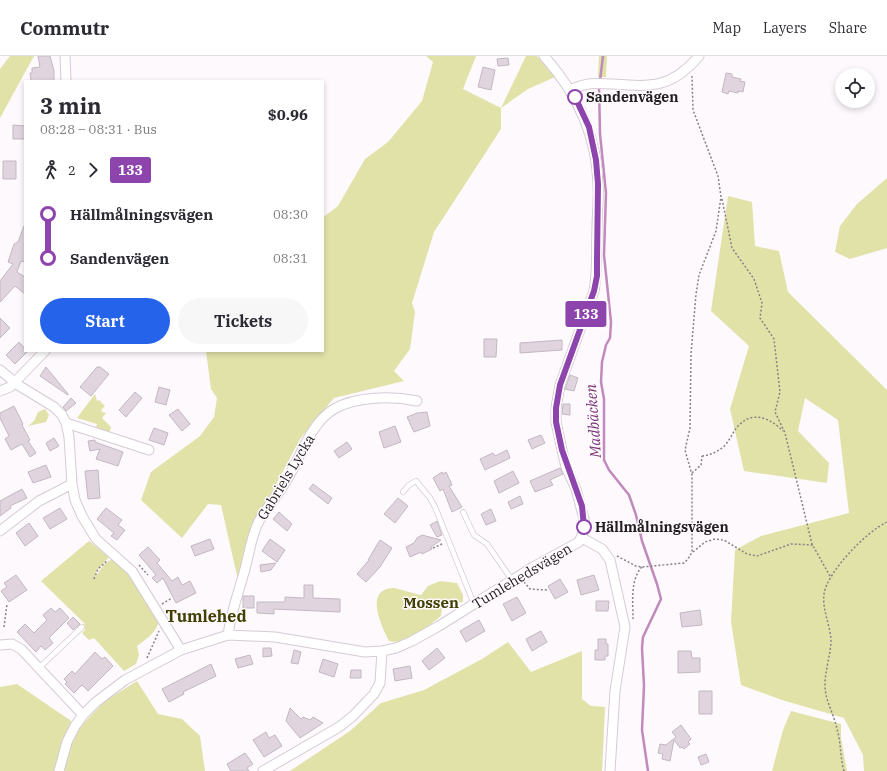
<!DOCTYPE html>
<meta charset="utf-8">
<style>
:root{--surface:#fff;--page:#f7f7f7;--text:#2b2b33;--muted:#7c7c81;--line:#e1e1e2;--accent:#2563eb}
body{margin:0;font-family:"IBM Plex Serif",serif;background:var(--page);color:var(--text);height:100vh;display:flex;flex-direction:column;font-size:15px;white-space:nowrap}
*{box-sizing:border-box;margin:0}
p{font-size:13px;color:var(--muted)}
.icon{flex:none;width:22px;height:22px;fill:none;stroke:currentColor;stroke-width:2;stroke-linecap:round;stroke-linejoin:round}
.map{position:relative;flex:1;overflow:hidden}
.side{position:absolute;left:24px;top:24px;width:300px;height:272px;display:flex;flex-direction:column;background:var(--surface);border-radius:0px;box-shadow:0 2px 6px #0003}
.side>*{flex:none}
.badge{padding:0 8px;border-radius:3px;font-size:14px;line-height:26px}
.controls{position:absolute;left:835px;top:12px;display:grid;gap:8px}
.controls a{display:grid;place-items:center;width:40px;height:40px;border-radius:50%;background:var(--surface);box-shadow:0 2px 6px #0003;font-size:20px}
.map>.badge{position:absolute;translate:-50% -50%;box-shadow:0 0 0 2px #fff}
.legs{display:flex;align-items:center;gap:6px;height:44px;padding:0 16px;font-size:13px}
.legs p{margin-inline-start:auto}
.summary{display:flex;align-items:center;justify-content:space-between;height:68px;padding:0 16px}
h1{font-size:22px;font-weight:800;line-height:30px}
.button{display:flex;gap:8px;margin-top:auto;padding:8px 16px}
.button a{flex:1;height:46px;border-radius:24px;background:var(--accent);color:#fff;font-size:16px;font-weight:800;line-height:46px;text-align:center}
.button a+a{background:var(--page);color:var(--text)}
ul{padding:0 16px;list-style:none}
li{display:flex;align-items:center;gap:14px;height:44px;font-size:15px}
li i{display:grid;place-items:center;width:6px;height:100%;margin:0 5px;background:currentColor}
li i::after{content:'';width:10px;height:10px;margin:-5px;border:3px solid;border-radius:50%;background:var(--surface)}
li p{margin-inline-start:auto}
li:first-child i{background:linear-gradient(#0000 50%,currentColor 0)}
li:last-child i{background:linear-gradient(currentColor 50%,#0000 0)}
header{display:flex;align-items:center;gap:24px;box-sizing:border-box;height:56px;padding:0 20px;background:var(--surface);border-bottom:1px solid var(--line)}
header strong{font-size:19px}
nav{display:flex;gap:22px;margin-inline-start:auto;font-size:14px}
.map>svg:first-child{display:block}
</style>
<header>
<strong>Commutr</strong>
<nav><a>Map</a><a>Layers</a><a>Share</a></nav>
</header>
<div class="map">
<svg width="887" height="715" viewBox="0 0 887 715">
<rect width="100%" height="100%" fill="#fef9fd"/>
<path fill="#e1e2a8" d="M10,0h24l-34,62v-49z
M426,0h50l-13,33 38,19 25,-52h11l18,21 -27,12 -27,19v21l-67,103 -22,71 3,9 -5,37 -16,22 10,10 -70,17 -34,41 -46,87 -16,54 -17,-75 -13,-1 -26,34 -41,-38 10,-28 49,-36 14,-19 3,-19 -6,-9 -5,-38h117v-136l2,1 13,-10 27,-47 23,-17 34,-41 11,-39z
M599,0h8l-1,21h-8z
M887,122v70l-37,11 -15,-7 5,-26 17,-22z
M728,140l24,6 3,44 24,5 9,41 99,98v381h-23l-1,-16 -19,-37 -62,-18 -41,-15 -10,-63 4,-72 26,-14 88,-23 -11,-93 -33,-22 -7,33 31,32 -2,20 -83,-12 -14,-62 19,-63 -38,-35z
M95,338l2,7 2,-1 6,6 -4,4 1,2 4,1 -4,5 9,9 -1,4h-7l-7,-3 1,-4 -20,-6z
M45,353l4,6 -3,7 -18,4 6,-5 4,-9z
M89,485l20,16 -11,12 -4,9c7,-7 7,-14 19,-19l18,18 28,44c-3,12 -13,18 -22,25l2,9 -3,9 -12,7 -30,-33 -5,2 -7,-7 3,-3 -1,-7 -43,-42z
M440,525l17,2 6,12v7l-6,1 -6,-3 -9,8 -1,8c-16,12 -31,30 -52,25 -8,-15 -25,-52 4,-53 4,0 22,6 28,7l7,-9z
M508,586l23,30 51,-21v48l9,7 14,1 -3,64h-312l60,-40 31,-28 43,-13 58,-31z
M137,625l21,33 24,5 18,17 5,35h-205v-84l17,-3 63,43 25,-26z
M791,655l50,13v14l6,33h-75l11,-41z"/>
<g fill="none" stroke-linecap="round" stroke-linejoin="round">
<path stroke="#c08abd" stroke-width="2.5" d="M600,25l3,-25
M599,30l1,48 6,59 -2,62 7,67 -1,16 -4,7 -4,17 -1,20 3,17v61l5,10 20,25 7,20 6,26 15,43 4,15 -18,38 -1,11 2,38 -2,44 6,41"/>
</g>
<path fill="#e0d5df" stroke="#c3b8c2" d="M38,0h12l4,15v10h-23l-1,-8h2v-5l8,-1z
M508,2l1,7 -11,1 -1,-7z
M483,11l12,3 -4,20 -13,-3z
M726,17l6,1v3l9,2 -1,2 5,1 -2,10 -5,-1v2l-9,-2 -1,3 -6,-2z
M13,69l12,1v13h-12z
M3,105h13v18h-13z
M24,170h1v36l-4,-1 -4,11 8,5v17l-10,-8 -15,16v-21l13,-17 -5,-2 6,-18 4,-2z
M0,262l10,10 -10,10z
M484,283h13l-1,18h-12z
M562,284v10l-42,3v-10z
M19,286l6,7v2h3l-13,13 -9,-9z
M46,311l22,27v1l-28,-19z
M97,311h3l9,7 -18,22 -11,-9z
M570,319l8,3 -4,13 -9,-2z
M159,331l11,3 -4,15 -11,-3z
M135,336l7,6 -16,19 -7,-7z
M71,342l5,5 -10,8 -3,-4z
M563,348h7v11l-8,-1z
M14,350l9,18 -1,1 8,15 -2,1 8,12 -6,4 -8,-13 -11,6 -6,-11 4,-3 -9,-18v-5z
M178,353l12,15 -8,7 -13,-16z
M427,356l3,14 -16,6 -7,-15 10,-4z
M395,370l6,16 -17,6 -5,-16z
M154,372l14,5 -4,12 -15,-5z
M541,379l4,8 -13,6 -4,-9z
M54,382l5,8 -9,5 -4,-8z
M95,384v2l28,10 -5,14 -22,-7 4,-10 -10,2 -2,-10z
M347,386l5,7 -13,9 -5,-7z
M507,394l3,8 -25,12 -5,-11 13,-6 2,3z
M46,409l5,12 -18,6 -5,-11z
M560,412l3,6 -13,6 3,5 -18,7 -5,-11z
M98,414l2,28 -12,1 -3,-28z
M513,415l6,12 -20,10 -5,-12z
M442,416l1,2 3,-2 6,13 -3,1 13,21 -10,5 -9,-23 -3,2 -7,-13z
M313,428l19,14 -4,6 -19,-15z
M22,433l5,9 -17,8 1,2 -11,8v-15z
M520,440l3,8 -12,5 -3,-7z
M398,442l10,8 -13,17 -11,-9z
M60,452l7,11 -17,10 -7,-11z
M106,452l16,12 -4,5 7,5 -8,10 -6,-4 3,-3 -17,-14z
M491,453l5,12 -10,4 -5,-11z
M279,456l13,12 -5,7 -14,-12z
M437,465l5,14 -5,2 -7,-12z
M29,467l9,13 -13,10 -9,-13z
M422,479l19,5 -10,7 1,2 -10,5 -1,-2 -11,5 -4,-10 8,-4 3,-5z
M210,483l4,10 -19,7 -4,-10z
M270,483l15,11 -8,12 -15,-11z
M380,484l12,8 -12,19 -14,15 -9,-8 12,-14h-1z
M148,491l12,13 -3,3 15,18 6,-4 4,8 8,-4 6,12 -20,10 -13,-25 -6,5 -5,-5 4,-3 -17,-20z
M276,507l-5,7 -10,2 -1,-7z
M16,519l11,15 -18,12 -8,-11 6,-4 -3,-4z
M594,519l5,15 -18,5 -4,-15z
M560,523l8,13 -13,7 -7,-13z
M304,529h9v13l27,1v13l-66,-3v5l-17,-1v-11h28v-5l19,1z
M243,540h11v12h-11z
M517,541l9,16 -14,8 -9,-17z
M596,545h13l-1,10h-12z
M51,552l4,4 5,-4 9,10 -20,20 4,5 -8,7 -4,-4 -5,6 -19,-20 8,-8 9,9 13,-13 -4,-5z
M700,554l2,15 -20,2 -2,-14z
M73,561l7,7 -7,6 -6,-7z
M479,564l6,11 -19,11 -6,-11z
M541,575l6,11 -15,9 -6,-12z
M598,583h8v5h2v12h-3v4h-10v-10h3z
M263,592h8l1,8 -9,1z
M437,592l8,10 -16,12 -7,-9z
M294,594l7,2 -3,12 -7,-1z
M678,595h13l1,7h8v14l-22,1z
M95,596l7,7 3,-2 8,9 -25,25 -6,-6 -8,8 -9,-9 2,-2 -3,-3 8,-8 3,3z
M250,599l3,9 -15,4 -3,-9z
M323,603l15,5 -4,13 -15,-5z
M211,608l5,12 -33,16 1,2 -15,8 -7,-13z
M410,610l2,12 -17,3 -2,-12z
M351,614h10v8h-11z
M699,635h13v23h-13z
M290,652l11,11 2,-2 7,3 3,-3 10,6 -23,15 -14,-17z
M681,669l10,14 -3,3 2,2 -6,5 -2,-2 -2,1 -6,-8 -4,21 -8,-2 1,-5 -5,-1 2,-9 6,1 10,-8 -4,-5z
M266,676l3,6 6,-3 7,11 -18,11 -11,-17z
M245,697l8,11 -6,4 2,3h-18l-4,-7z
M706,698l3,8 -8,3 -3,-8z"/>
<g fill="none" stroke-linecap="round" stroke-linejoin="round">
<g stroke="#d6cbd5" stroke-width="6">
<path id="lane" d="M403,436l6,-7 7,-4 14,17 5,9 39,97
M463,456l11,23 13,9 25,36
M39,612l43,-41"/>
</g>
<g stroke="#d6cbd5" stroke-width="11">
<path id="street" d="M65,0l1,25
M571,34c14,-8 26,-7 42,-6 39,3 59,4 86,-28
M0,314l18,15 36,22 8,8 4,8 3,14 3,47 3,16 7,16 14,23 36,32 49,79
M0,335l10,-4 35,-36
M66,367l83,27
M0,475l39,-30 33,-17
M582,482l20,11 8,11 15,67 -10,64 -5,80
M228,579c3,-22 9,-38 15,-59 6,-18 7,-38 16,-55 9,-16 22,-29 30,-45 13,-23 22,-53 45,-67 22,-13 59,-13 83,-8
M0,589l12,-1 9,5 62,66
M59,715l8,-29 8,-16 8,-11 13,-13 29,-22 56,-30 47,-15 47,2 90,15 17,-1 14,-3 16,-7 27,-15 94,-59 46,-25 4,-9 1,-14 -8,-30 -10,-22 -4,-17 -6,-28v-14l4,-23 34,-94c4,-21 2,-42 3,-63 0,-15 2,-29 1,-43 -1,-50 -21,-92 -54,-129
M263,715l76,-44 14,-11 21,-22 6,-11 2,-32"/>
</g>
<path stroke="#878286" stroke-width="1.5" stroke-dasharray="2 2" stroke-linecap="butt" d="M722,143l10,49 22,31 8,24 -2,15 14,21 6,53 -5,20 10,21 27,111 19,34
M702,400c8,-1 13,-3 20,-8 8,-6 11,-18 18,-24 15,-14 32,-4 43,7
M692,417l9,-8 1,-9
M433,492l9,-4
M693,496l12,-10 10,-3 9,1 23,14 10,2 34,-12 22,1
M617,500l19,10 6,1 42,-4 4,-4 4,-7v-77l-7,-25 5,-22 1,-74 5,-60 3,-19 17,-44 5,-34 -3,-21 -25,-66 -1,-34
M139,509l9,10
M94,523l4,-10 10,-9
M524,526l6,7 17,1
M162,548l10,-6
M633,563c0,-16 -3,-40 9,-52
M4,571l3,-23
M147,602l12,-27
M844,715c-4,-14 -3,-29 -7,-42 -3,-15 -12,-28 -12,-44 0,-14 5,-28 6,-43 0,-16 -9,-31 -7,-48 3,-22 43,-63 63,-72"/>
<use href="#lane" stroke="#fff" stroke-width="4.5"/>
<use href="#street" stroke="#fff" stroke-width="9"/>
</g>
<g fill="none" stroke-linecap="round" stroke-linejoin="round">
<g stroke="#fff" stroke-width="9">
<path id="line-1" d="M575,41l14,30 7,33 2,24 -1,77v15l-3,15 -34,94 -4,23v14l6,28 20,56 2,21"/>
</g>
<use href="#line-1" stroke="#8e44ad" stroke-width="6"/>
</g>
<g fill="#fff" stroke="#8e44ad" stroke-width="2">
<circle cx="575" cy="41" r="7"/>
<circle cx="584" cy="471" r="7"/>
</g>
<g text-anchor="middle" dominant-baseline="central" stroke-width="3" stroke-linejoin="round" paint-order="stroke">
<g font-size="14" font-weight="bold" fill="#211d21" stroke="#fef9fd" text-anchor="start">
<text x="586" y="41">Sandenvägen</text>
<text x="595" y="471">Hällmålningsvägen</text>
</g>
<g font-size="14" fill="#211d21" stroke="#fef9fd">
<text transform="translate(286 421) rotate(-59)">Gabriels Lycka</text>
<text transform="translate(522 520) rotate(-31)">Tumlehedsvägen</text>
</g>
<g font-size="15" font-style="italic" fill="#783776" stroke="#fef9fd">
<text transform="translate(593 365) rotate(-94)">Madbäcken</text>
</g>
<g font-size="15" font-weight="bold" fill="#414000" stroke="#fef9fd">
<text x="431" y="546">Mossen</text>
</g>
<g font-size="16" font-weight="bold" fill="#414000" stroke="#fef9fd">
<text x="206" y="560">Tumlehed</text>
</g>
</g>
</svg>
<div class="controls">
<a><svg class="icon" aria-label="locate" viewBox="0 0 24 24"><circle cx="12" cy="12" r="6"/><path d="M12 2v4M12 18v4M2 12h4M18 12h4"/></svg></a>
</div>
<b class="badge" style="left:586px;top:258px;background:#8e44ad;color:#fff">133</b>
<section class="side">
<div class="summary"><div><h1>3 min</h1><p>08:28 – 08:31 · Bus</p></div><b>$0.96</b></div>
<div class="legs"><svg class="icon" aria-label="walk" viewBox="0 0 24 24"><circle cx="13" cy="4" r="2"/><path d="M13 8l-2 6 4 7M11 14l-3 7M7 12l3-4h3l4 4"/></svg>2<svg class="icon" aria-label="forward" viewBox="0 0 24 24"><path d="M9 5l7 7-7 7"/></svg><b class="badge" style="background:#8e44ad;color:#fff">133</b></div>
<ul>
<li><i style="color:#8e44ad"></i><b>Hällmålningsvägen</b><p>08:30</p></li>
<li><i style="color:#8e44ad"></i><b>Sandenvägen</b><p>08:31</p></li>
</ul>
<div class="button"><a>Start</a><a>Tickets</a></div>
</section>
</div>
